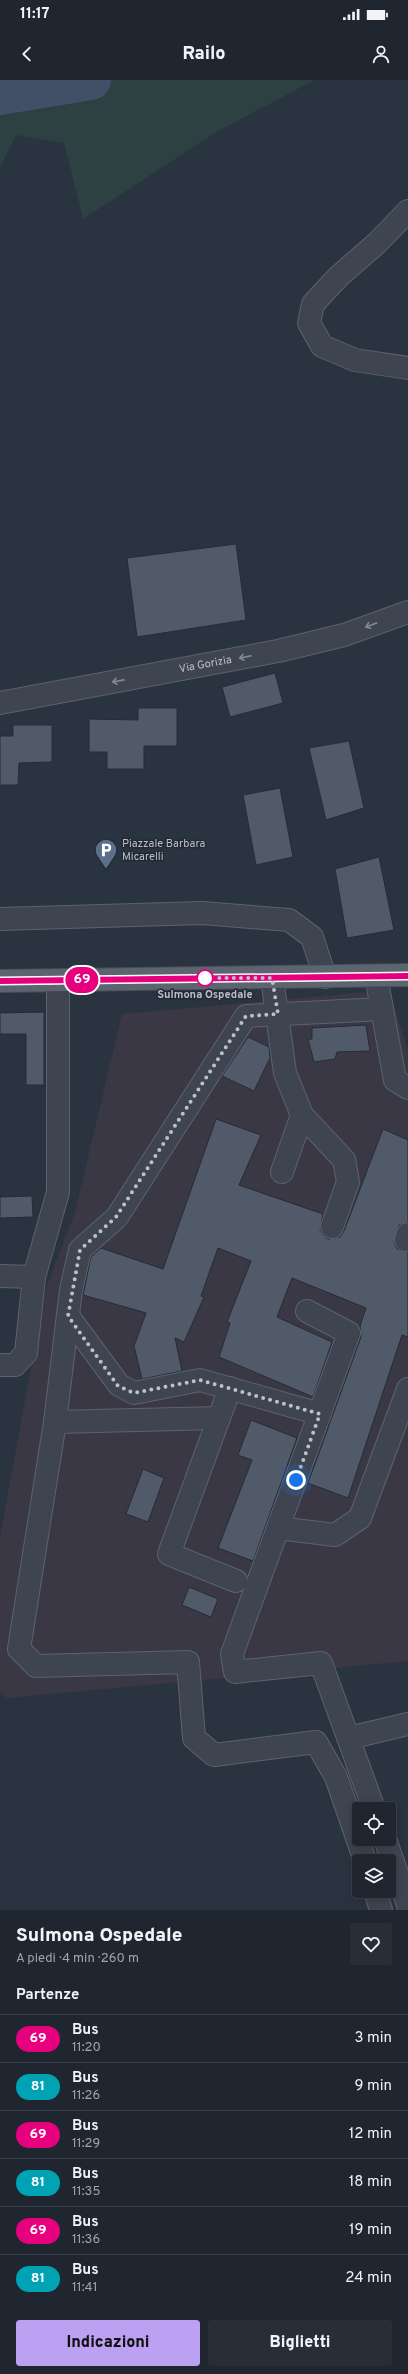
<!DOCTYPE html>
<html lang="it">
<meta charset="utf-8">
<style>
:root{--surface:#202630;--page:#282e38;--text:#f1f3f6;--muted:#a2a5ab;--line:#3d434c;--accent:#bca0f2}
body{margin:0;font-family:Overpass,sans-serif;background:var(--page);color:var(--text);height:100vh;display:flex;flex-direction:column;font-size:15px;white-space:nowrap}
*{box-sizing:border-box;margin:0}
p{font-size:13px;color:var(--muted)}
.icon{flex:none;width:22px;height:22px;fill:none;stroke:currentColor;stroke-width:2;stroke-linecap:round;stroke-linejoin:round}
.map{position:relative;height:1830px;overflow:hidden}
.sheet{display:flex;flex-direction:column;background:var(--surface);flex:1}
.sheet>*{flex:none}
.badge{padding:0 8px;border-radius:13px;font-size:14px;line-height:26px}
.buttons{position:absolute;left:352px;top:1722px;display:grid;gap:8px}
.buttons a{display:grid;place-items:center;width:44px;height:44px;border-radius:4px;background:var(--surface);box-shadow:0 2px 10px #0003,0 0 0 1px var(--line);font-size:20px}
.you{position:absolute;width:20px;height:20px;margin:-10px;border:3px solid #fff;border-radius:50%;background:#1a73e8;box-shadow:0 0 0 6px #1a73e833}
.map>.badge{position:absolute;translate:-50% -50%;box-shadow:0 0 0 2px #fff}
h2{padding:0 16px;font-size:15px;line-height:36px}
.round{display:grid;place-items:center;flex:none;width:42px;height:42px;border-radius:4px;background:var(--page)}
.head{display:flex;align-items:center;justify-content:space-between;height:68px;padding:0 16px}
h1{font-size:19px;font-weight:800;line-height:30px}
.primary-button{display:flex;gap:8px;margin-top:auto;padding:8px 16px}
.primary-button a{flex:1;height:46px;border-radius:4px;background:var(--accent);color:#111;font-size:16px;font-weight:800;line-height:46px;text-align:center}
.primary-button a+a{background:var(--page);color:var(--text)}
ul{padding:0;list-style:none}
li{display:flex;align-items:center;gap:12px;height:48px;padding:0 16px;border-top:1px solid var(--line)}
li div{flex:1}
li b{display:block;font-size:15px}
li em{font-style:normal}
li .badge{min-width:44px;font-weight:700;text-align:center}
.status{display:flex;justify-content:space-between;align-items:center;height:28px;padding:0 20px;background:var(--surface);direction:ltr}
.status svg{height:11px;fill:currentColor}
header{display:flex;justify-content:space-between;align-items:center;height:52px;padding:0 16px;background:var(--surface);font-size:18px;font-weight:800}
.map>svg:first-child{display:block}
</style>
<div class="status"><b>11:17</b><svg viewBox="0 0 49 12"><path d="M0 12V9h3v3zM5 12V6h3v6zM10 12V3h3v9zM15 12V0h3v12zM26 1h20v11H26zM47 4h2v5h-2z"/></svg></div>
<header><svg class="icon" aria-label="back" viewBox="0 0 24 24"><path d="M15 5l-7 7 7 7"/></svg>Railo<svg class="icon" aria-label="person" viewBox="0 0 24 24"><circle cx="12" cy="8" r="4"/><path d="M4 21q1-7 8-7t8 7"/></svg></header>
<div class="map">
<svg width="408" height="1830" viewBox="0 0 408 1830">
<rect width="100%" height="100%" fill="#2a3340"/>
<path fill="#3a3845" d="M389,910l19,60v611l-401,37 -7,-6v-155l45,-246 30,-79 47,-198z"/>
<path fill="#2d4042" d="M0,0h315l-97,51 -135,88 -19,-76 -48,-8 -16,32z"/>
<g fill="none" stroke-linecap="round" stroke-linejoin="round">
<path stroke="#425067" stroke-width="40" d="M0,15l91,-15"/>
</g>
<path fill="#515a68" stroke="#252c37" d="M236,464l10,76 -109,17 -10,-79z
M275,593l8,30 -53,14 -8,-30z
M138,628h39v38h-33v23h-37v-17h-18v-33l49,1z
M13,645h39v37l-33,1 -1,22h-18v-49h13z
M349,661l15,67 -38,12 -17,-72z
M280,708l13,69 -37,8 -13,-70z
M379,777l15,73 -47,8 -12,-69z
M44,932v73h-18v-51h-26v-21z
M366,945l4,26 -33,1 -2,7 -21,3 -6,-23h4v-11z
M248,957l21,10 1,11 -16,33 -32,-15z
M216,1039l45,16 -22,50 84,29 -3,16 3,5 5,4 12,-2 4,-6 39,-102 25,11v82l-9,3 -5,17 3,7 11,3v85l-6,-2 -54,163 -40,-15 53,-146 -1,-11 6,-18 -74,-30 -15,39 55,25 -19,55 -94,-40 11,-34 -3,-1 24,-61 -33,-13 -17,48 3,1 -20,45 -9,-4 7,33 -40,8 -8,-33 12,-33 -63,-18 8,-38 10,-9 62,21z
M32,1116l1,21 -33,1v-21z
M251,1340l46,18 -44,123 -35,-13 34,-88 -14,-5z
M143,1389l21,9 -16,44 -22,-8z
M189,1507l29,12 -7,18 -29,-12z"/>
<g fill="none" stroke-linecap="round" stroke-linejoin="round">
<g stroke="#5c636d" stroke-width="24">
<g id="minor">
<path d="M408,131l-31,32 -39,34 -25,27 -4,19 13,23 33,14 53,8"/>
<path id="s1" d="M0,623l278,-52 66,-16 64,-23"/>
<path d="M0,839l202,-6 87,7 23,17 13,40"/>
<path d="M376,896l19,104 13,8"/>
<path d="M272,898l13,95 17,42 42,45 4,22 -16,45"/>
<path d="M282,1092l20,-57"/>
<path d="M406,1160l2,-6"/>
<path d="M0,1196l34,1"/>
<path d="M307,1231l42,22 -117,321 3,18 86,-9 53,146"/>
<path d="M68,1236l51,69 15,8 66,-13 120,34"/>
<path d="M0,1285h15l11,-12 8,-76 24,-85v-211"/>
<path d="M230,1308l-61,166 67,27"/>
<path d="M55,1342l164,-4"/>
<path d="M278,1448l57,7 25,-17 48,-129"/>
<path d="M349,1658l59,-14"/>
<path d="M385,1759l23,66"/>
<path d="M365,1781l-29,-84 -20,-35 -102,13 -20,-17 -6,-76 -152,4 -17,-17 36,-227 16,-132 9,-40 37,-33 129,-201 136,-7"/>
<path d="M375,1811l6,19"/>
</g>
</g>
<g stroke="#484e59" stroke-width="24">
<path id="major" d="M0,901l408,-6"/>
</g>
<use href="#minor" stroke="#3e4550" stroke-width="22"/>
<use href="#major" stroke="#5c6470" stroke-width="22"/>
</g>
<defs><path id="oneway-shaft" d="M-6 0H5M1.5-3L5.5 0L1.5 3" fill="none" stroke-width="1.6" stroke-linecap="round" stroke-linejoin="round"/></defs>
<g stroke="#838993">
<use href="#oneway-shaft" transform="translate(371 545) rotate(160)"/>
<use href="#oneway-shaft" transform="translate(245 577) rotate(169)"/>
<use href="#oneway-shaft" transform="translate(118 601) rotate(169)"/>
</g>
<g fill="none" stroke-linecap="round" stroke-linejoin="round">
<g stroke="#fff" stroke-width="9">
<path id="line" d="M0,901l408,-5"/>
</g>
<use href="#line" stroke="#e6007e" stroke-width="6"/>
<path stroke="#bbc0ca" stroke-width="4" stroke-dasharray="0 7.2" d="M205,898h67l6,36 -32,2 -130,201 -36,33 -12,66 50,70 16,7 66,-13 120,34 -24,66"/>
</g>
<defs>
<g id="parking-pin" transform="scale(1.15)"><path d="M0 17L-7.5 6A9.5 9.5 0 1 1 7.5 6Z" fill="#5c6f8a" stroke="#232a35"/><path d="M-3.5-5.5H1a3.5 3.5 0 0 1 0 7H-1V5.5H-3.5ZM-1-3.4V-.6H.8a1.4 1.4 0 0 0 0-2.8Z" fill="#fff"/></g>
</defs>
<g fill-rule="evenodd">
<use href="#parking-pin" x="106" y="770"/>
</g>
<circle fill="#fff" stroke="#e6007e" stroke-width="2" cx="205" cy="898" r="8"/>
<g text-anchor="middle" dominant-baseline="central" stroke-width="3" stroke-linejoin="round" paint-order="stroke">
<g font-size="11" fill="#bbc0ca" stroke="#232a35">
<text stroke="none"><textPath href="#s1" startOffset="209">Via Gorizia</textPath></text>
</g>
<g font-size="11" fill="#bbc0ca" stroke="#232a35" text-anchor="start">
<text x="122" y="764">Piazzale Barbara<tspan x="122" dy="13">Micarelli</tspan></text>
</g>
<g font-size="11" font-weight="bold" fill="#bbc0ca" stroke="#232a35">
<text x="205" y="915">Sulmona Ospedale</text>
</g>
</g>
</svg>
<div class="buttons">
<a><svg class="icon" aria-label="locate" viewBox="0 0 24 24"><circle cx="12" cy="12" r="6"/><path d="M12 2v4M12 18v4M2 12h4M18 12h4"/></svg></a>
<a><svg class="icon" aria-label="layers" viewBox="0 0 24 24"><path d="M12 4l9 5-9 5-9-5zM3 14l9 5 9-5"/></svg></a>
</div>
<div class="you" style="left:296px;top:1400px"></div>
<b class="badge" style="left:82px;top:900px;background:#e6007e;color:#fff">69</b>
</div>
<section class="sheet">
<div class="head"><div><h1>Sulmona Ospedale</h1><p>A piedi · 4 min · 260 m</p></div><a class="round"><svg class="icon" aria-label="heart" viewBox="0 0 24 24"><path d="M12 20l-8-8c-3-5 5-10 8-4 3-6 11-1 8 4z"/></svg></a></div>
<h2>Partenze</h2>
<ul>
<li><span class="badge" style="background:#e6007e;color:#fff">69</span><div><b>Bus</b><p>11:20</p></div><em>3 min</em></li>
<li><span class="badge" style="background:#00a3b4;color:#fff">81</span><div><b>Bus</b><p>11:26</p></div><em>9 min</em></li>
<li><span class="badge" style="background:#e6007e;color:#fff">69</span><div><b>Bus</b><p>11:29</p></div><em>12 min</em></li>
<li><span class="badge" style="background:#00a3b4;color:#fff">81</span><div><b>Bus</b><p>11:35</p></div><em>18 min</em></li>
<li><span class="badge" style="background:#e6007e;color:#fff">69</span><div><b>Bus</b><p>11:36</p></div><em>19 min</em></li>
<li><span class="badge" style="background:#00a3b4;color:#fff">81</span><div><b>Bus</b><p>11:41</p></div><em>24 min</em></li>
</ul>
<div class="primary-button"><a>Indicazioni</a><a>Biglietti</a></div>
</section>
